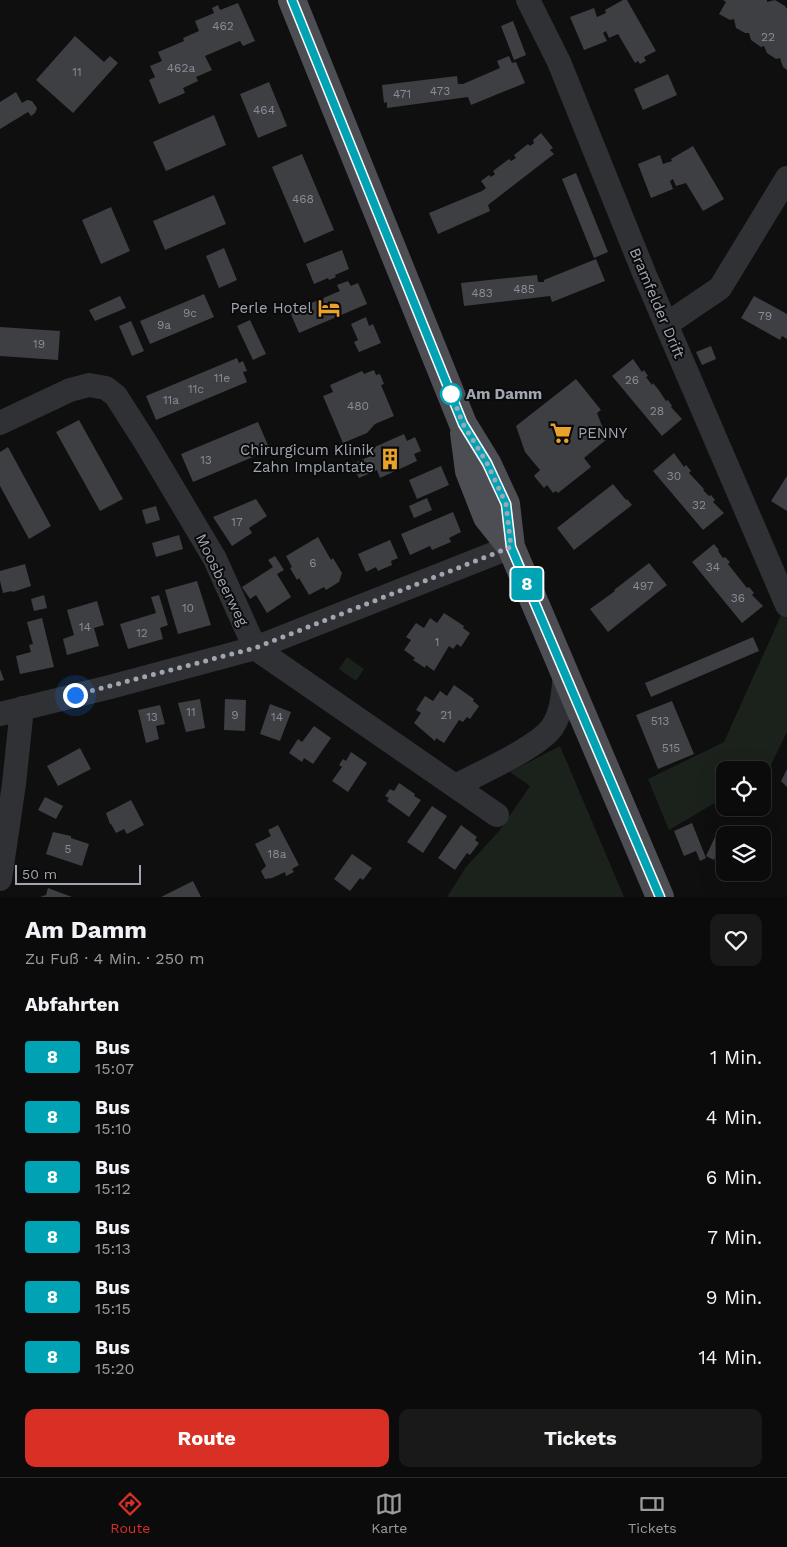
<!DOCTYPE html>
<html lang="de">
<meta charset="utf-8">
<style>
:root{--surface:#0b0b0c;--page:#19191a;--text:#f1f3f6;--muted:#9a9b9d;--line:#2b2b2d;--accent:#d93025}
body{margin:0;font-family:"Work Sans",sans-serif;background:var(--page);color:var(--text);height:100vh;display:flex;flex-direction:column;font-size:19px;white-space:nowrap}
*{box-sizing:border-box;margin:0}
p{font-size:16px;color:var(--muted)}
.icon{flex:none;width:28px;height:28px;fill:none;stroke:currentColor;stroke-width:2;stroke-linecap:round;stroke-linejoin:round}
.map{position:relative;height:897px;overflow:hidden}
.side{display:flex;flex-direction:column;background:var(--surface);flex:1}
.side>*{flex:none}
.badge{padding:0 10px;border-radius:4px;font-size:18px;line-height:32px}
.tools{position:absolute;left:716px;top:761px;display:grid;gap:10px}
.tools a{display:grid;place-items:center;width:55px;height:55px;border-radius:10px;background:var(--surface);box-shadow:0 5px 20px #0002,0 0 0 1px var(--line);font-size:25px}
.scale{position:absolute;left:15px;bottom:12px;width:126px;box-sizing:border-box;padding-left:5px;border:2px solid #a0a6b1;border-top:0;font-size:14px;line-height:18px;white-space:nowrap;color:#a0a6b1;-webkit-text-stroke:4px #0a0a0b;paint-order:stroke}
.you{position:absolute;width:25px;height:25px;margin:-12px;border:4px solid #fff;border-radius:50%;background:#1a73e8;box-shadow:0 0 0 8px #1a73e833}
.map>.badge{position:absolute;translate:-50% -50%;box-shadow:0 0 0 2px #fff}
h2{padding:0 25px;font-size:19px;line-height:45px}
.round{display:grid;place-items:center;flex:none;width:52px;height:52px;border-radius:10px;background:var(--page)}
.headline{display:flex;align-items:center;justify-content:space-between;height:85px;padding:0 25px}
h1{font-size:24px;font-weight:700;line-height:38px}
.cta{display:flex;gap:10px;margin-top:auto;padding:10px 25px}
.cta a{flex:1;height:58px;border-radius:10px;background:var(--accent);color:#fff;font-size:20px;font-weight:700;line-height:58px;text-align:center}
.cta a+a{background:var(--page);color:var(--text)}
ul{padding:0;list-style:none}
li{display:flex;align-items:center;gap:15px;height:60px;padding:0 25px}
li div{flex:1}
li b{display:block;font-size:19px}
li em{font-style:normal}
li .badge{min-width:55px;font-weight:700;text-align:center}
.tabs{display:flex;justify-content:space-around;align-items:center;height:70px;border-top:1px solid var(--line);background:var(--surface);font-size:14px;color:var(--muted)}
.tabs a{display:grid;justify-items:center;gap:2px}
.tabs .selected{color:var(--accent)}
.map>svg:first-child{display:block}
</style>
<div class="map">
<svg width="787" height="897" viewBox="0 0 787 897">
<rect width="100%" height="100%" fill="#0f0f10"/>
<path fill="#1b221c" d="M787,602v130l-20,41 -4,2 -1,-5h-37v27l-56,33 -21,-51 76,-37z
M347,657l17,12 -8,12 -17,-12z
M560,746l64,151h-177l19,-30 34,-37 30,-44 -20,-14z"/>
<path fill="#3e3f43" d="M623,0h4l29,51 -12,6 2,4 -6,3 -2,-3 -3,2 -17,-29 -9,4 -3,-7 -3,2 4,8 -23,9 -14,-33 24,-9 3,9 9,-4 -1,-3z
M723,0h44v2l8,-2 10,6 2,3v61l-4,-3 -3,-9 -4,1 -9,-6 -3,-7 -3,1 -10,-7 -2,-7h-4l-9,-5 -2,-9 -4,1 -11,-6 7,-12z
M238,3l17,38 -12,5 -3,-5 -35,15 7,14 -16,7 2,4 -15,7 2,5 -26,11 -10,-24 6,-3 -5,-11 12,-5 -4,-9 26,-11 -1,-3 16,-7 -4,-10 19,-8 -2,-5 6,-3 2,5z
M513,21l13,34 -12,5 -13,-34z
M75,36l29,26 6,-6 8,7 -45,50 -37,-33z
M509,56l3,7 4,-1 9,21 -54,22 -3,-8 -81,11v-6l-3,1 -2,-18 75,-9 1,8h5l37,-16 -3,-7z
M668,74l9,21 -34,15 -9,-21z
M269,82l18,44 -29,12 -18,-44z
M16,92l6,11 5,-3 5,1 5,7 -2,5 -4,3 -3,-4 -28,17v-27z
M214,115l12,30 -60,26 -13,-29z
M541,133l12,15 -3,2 4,4 -66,51 2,6 -52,23 -9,-21 53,-22 4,-3 -5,-7 8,-6 2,2 4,-3 -2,-3 16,-12 2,2 5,-3 -2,-3 14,-11 2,2 4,-3 -1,-3z
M693,146l31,53 -21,12 -17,-28 -10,3 -3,-7 -3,2 3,8 -22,9 -13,-34 22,-9 3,9 9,-3 -1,-2z
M302,154l32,76 -30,13 -32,-76z
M576,173l32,79 -14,6 -32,-79z
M214,195l12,29 -61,26 -12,-29z
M111,207l19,44 -29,13 -19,-44z
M224,248l13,32 -18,8 -13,-32z
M342,250l7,19 -14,6 1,2 -7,3 -1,-2 -14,6 -8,-20z
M596,259l9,22 -53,21 -2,-6 -86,10 -3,-23 76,-8 1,7h6v-2z
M348,281l3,5 7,-3 9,21 -68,29 -9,-21 50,-21 -3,-6z
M204,294l10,23 -64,27 -10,-23z
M120,296l6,12 -31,13 -6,-11z
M754,296l33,18v25l-5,-3 -2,4 -39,-22z
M366,317l3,9 4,-2 8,19 -22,9 -5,-10 4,-2 -7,-16z
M250,320l16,34 -13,6 -16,-34z
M131,321l13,30 -12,5 -13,-30z
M0,327l60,4 -2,29 -58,-4z
M711,346l5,13 -14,6 -6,-13z
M237,358l2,5 4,-2 4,10 -4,1 4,10 -91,38 -10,-24z
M633,359l9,13 2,-2 4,6 -2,1 6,8 1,-2 5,6 8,12 2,-1 4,6 -1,1 11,12 -20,17 -50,-60z
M374,370l2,5 4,-1 4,10 -3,1 13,31 -19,8 -8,9 -24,10 -20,-47 10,-4 -3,-7 32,-14 2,3z
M576,379l25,31 -4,3 10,26 -23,19 7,9 -33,26 -2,-2 -3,2 -6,-8 -3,3 -10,-12 6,-6 -15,-18 -9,-26z
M79,420l44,79 -23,12 -44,-79z
M258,422l12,28 -77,32 -12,-28z
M404,434l3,7 8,-4 6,14 -7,3 3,7 -37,17 -3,-8 -18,8 -7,-14 19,-8 -3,-6z
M8,447l43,79 -22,13 -29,-53v-34z
M674,453l10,14 2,-2 5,6 -2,2 15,16 -1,1 6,6 2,-1 4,5 -2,2 11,11 -21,17 -50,-59z
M441,466l8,19 -32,14 -8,-19z
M787,476v35l-16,-10z
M613,484l13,16 1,-1 5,6 -58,45 -17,-22z
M427,498l5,12 -18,8 -5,-12z
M256,499l11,17 -18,12 3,5 -20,13 -19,-29z
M156,506l4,14 -14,4 -4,-14z
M453,512l8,20 -12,6 2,4 -19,8 -2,-4 -20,9 -9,-21z
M179,535l4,14 -27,8 -4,-14z
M318,537l13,23 2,-2 9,15 -3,9 -13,8 -2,-3 -15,8 -10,-17 -2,2 -7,-12 2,-1 -6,-11z
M390,540l8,18 -7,3 1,4 -14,6 -2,-4 -10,5 -8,-18z
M714,544l5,6 -1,1 5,7 2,-1 5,5 -2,2 19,24 2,-1 5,6 -2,2 11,11 -21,17 -50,-61z
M275,556l9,14 -7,4 14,23 -24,16 -11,-18 -6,4 -8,-12 31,-20 -5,-7z
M649,563l18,22 -59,47 -18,-23 25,-18 -1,-1z
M25,564l6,22 -18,6 -1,-1 -9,2 -3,-12v-10z
M197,581l14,44 -33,9 -13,-44z
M44,595l3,13 -13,3 -3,-12z
M159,595l9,30 -8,3 3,11 -35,10 -8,-25 36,-11 -5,-16z
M97,601l7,24 -10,3 5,18 -32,9 -4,-16 11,-4 -7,-25z
M444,613l20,13 -1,2 7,5 -9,14 -4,-3 -4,5 -4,-3 -15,25 -8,-6 -1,3 -12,-8 2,-2 -11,-8 7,-10 -5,-3 10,-14 8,5 6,-10 7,5z
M42,618l12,49 -34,7 -4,-18 15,-4 -2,-7 4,-1 -6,-22z
M753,637l6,14 -108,46 -6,-14z
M0,669l4,11 -4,1z
M454,685l20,14 -1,2 6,5 -9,13 -3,-2 -4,5 -4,-2 -15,23 -8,-5 -1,3 -21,-18 7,-10 -5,-3 9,-14 8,5 7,-10 7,5z
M200,699l5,29 -19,4 -8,-29z
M225,699l21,1 -1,31 -21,-1z
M672,701l22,53 -36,15 -22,-54z
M270,704l21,8 -11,29 -20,-7z
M160,705l5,19 -9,2 3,13 -13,4 -8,-33z
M314,726l17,12 -18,26 -9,-6 -2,4 -13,-9 9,-14 4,3z
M80,748l11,21 -33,17 -11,-20z
M351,752l16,11 -19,29 -16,-11 10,-14 -3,-2 4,-6 3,2z
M787,769v18l-6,-6z
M399,783l16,11 -1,2 7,4 -12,17 -22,-16 2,-3 -4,-2 5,-7 4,2z
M45,797l18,9 -7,13 -18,-9z
M131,800l13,25 -17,9 -3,-5 -8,4 -5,-9h-1l-4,-11z
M432,806l15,10 -24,37 -16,-11z
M692,823l14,35 -6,3 -4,-10 -12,5 -10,-25z
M278,825l21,40 -7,4 2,3 -8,4 -1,-4 -13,6 -7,1 -4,-8 5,-5 -11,-22 16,-8 -3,-6z
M461,825l16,12 -2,3 4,3 -9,12 -3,-2 -12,17 -17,-12z
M53,832l18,4v2l18,6 -7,22 -36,-12z
M715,837l10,5 -2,5 -3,-1 -6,14 -8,-4z
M352,854l20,14 -9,12 -3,-2 -10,13 -16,-12z
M193,881l8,16h-40z
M48,888l24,9h-32l6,-2z"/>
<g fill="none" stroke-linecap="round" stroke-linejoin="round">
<path stroke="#303135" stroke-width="24" d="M528,0l31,62 85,211 143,332
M667,324l53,-36 67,-110
M0,423l70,-33 19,-5 17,3 10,8 30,47 69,116 40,89 242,167
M0,714l110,-27 145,-39 256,-101
M455,786c23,-12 86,-40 98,-60 10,-16 10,-35 12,-53
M0,879l14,-95 8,-76"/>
<path stroke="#4c4e54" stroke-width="28" d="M292,0l171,424 24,39 19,41 5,43 149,350
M464,433l5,38 18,46 24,30"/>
</g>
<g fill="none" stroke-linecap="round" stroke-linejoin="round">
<g stroke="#fff" stroke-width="11">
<path id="line" d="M292,0l171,424 24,39 19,41 5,43 149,350"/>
</g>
<use href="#line" stroke="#00a3b4" stroke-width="8"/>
<path stroke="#a0a6b1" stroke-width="5" stroke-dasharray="0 9" d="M75,695l180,-47 256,-101 -5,-43 -19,-41 -24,-39 -13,-34 1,4"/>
</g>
<defs>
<g id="hotel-bare" transform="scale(1.725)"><path d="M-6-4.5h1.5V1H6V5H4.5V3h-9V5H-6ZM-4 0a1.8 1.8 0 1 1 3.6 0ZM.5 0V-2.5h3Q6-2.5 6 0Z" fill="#eba22b" stroke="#0a0a0b" stroke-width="2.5" paint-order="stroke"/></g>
<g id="supermarket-bare" transform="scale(1.725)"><path d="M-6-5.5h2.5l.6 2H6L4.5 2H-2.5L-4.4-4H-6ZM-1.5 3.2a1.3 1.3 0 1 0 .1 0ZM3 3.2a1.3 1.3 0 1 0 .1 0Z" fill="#eba22b" stroke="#0a0a0b" stroke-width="2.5" paint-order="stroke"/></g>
<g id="building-bare" transform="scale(1.725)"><path d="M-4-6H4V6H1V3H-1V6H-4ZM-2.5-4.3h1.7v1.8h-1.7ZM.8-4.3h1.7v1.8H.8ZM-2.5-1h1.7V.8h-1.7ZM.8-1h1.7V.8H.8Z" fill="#eba22b" stroke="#0a0a0b" stroke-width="2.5" paint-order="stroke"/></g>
</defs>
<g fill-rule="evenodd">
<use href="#hotel-bare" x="329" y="308"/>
<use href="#supermarket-bare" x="561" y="433"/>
<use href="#building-bare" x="390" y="459"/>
</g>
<circle fill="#fff" stroke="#00a3b4" stroke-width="2.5" cx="451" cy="394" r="10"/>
<g text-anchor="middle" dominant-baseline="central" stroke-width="4" stroke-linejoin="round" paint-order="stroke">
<g font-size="12" fill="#888c96">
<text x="223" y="26">462</text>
<text x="768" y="37">22</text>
<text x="181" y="68">462a</text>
<text x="77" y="72">11</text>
<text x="440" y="91">473</text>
<text x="402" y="94">471</text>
<text x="264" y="110">464</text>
<text x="303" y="199">468</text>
<text x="524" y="289">485</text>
<text x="482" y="293">483</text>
<text x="190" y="313">9c</text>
<text x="765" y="316">79</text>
<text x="164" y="325">9a</text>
<text x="39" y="344">19</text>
<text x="222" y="378">11e</text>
<text x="632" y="380">26</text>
<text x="196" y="389">11c</text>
<text x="171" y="400">11a</text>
<text x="358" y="406">480</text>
<text x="657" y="411">28</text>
<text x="206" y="460">13</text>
<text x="674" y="476">30</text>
<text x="699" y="505">32</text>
<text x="237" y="522">17</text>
<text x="313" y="563">6</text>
<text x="713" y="567">34</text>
<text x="643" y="586">497</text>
<text x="738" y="598">36</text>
<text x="188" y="608">10</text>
<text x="85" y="627">14</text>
<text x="142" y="633">12</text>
<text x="437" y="642">1</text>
<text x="191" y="712">11</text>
<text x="235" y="715">9</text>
<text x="446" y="715">21</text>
<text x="152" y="717">13</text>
<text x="277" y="717">14</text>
<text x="660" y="721">513</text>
<text x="671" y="748">515</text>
<text x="68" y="849">5</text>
<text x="277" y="854">18a</text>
</g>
<g font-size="15" fill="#a0a6b1" stroke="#0a0a0b">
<text transform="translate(657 303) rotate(67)">Bramfelder Drift</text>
<text transform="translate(222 580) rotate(64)">Moosbeerweg</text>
</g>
<g font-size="15" fill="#a0a6b1" stroke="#0a0a0b" text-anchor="end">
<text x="312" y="308">Perle Hotel</text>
<text x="578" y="433" text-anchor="start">PENNY</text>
<text x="374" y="450">Chirurgicum Klinik<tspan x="374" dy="17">Zahn Implantate</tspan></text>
</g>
<g font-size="15" font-weight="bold" fill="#a0a6b1" stroke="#0a0a0b" text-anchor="start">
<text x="466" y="394">Am Damm</text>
</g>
</g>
</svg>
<div class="tools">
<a><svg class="icon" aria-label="locate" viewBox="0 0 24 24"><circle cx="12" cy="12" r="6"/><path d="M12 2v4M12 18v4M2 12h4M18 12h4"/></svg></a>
<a><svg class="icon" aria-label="layers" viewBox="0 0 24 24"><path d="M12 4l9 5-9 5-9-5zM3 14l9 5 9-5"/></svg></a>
</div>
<div class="scale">50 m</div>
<div class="you" style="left:75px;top:695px"></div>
<b class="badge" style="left:527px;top:584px;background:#00a3b4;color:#fff">8</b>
</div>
<section class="side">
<div class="headline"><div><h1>Am Damm</h1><p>Zu Fuß · 4 Min. · 250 m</p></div><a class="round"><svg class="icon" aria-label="heart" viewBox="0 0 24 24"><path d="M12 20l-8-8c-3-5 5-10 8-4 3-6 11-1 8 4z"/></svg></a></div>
<h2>Abfahrten</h2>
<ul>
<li><span class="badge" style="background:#00a3b4;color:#fff">8</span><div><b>Bus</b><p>15:07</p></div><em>1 Min.</em></li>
<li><span class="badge" style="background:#00a3b4;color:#fff">8</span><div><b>Bus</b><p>15:10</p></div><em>4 Min.</em></li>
<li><span class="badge" style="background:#00a3b4;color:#fff">8</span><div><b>Bus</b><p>15:12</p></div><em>6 Min.</em></li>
<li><span class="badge" style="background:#00a3b4;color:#fff">8</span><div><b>Bus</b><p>15:13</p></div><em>7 Min.</em></li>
<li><span class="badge" style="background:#00a3b4;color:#fff">8</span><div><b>Bus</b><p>15:15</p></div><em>9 Min.</em></li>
<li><span class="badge" style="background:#00a3b4;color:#fff">8</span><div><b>Bus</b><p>15:20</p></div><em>14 Min.</em></li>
</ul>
<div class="cta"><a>Route</a><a>Tickets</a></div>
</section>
<nav class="tabs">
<a class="selected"><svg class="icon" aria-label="directions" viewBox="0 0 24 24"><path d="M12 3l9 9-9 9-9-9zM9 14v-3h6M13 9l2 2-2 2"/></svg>Route</a>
<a><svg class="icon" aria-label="map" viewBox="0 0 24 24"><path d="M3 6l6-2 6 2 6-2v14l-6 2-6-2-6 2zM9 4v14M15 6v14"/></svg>Karte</a>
<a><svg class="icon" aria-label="tickets" viewBox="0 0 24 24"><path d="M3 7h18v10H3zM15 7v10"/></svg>Tickets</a>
</nav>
